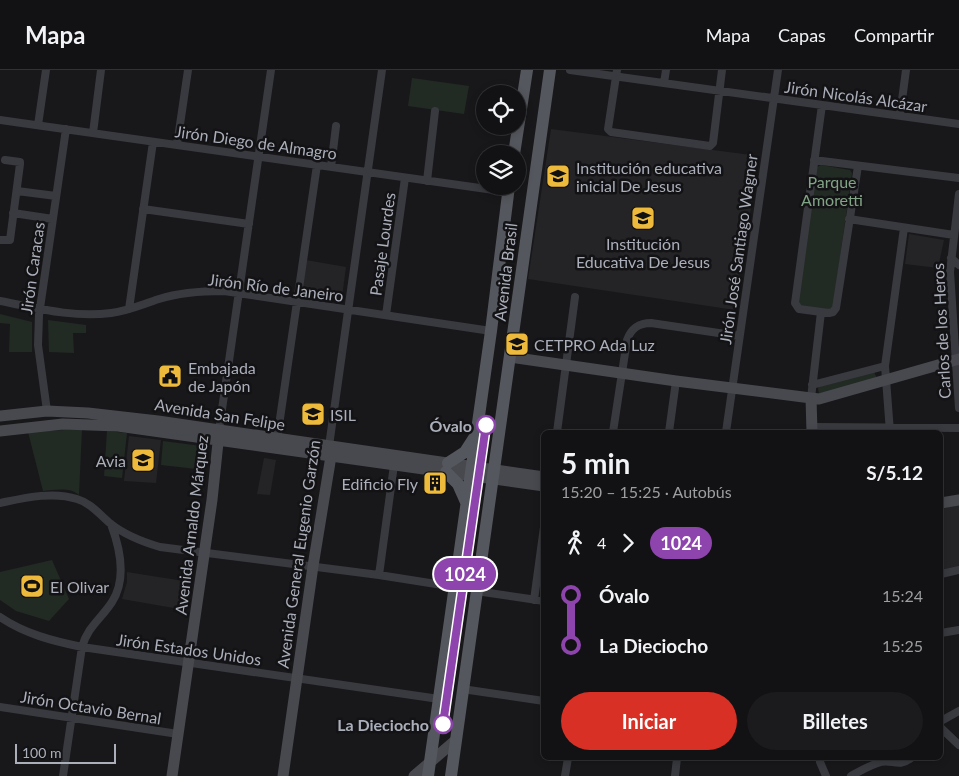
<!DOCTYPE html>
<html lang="es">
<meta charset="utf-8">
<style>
:root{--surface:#121214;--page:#1b1b1d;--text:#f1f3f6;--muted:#9c9ea0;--line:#313234;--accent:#d93025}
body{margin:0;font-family:Lato,sans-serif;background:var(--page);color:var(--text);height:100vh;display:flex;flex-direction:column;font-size:19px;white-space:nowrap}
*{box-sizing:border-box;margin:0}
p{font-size:16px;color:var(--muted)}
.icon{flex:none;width:28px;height:28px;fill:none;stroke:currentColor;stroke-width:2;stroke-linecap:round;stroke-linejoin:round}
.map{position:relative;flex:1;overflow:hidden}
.drawer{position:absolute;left:541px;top:360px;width:402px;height:330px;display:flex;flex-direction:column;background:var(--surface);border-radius:8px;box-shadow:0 2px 8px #0003,0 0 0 1px var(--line)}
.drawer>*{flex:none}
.badge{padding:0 10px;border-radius:16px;font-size:18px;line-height:32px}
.buttons{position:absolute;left:476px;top:15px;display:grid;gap:10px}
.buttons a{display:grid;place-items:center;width:50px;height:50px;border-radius:50%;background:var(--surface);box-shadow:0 2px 8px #0003,0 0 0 1px var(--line);font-size:25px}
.scale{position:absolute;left:15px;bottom:12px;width:101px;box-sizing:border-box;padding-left:5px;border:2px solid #abafba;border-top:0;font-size:14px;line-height:18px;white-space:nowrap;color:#abafba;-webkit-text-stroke:4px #131315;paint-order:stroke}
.map>.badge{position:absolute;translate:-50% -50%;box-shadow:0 0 0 2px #fff}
.legs{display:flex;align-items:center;gap:8px;height:55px;padding:0 20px;font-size:16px}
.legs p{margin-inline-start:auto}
.summary{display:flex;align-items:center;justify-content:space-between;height:85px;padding:0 20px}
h1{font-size:28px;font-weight:700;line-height:38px}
.action{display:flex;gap:10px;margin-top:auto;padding:10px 20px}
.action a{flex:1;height:58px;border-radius:30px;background:var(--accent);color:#fff;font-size:20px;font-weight:700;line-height:58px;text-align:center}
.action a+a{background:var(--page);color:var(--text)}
ul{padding:0 20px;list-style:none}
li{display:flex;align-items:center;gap:18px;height:50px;font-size:19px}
li i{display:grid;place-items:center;width:8px;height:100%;margin:0 6px;background:currentColor}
li i::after{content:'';width:12px;height:12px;margin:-6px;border:4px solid;border-radius:50%;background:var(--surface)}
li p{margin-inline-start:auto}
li:first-child i{background:linear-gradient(#0000 50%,currentColor 0)}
li:last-child i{background:linear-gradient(currentColor 50%,#0000 0)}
header{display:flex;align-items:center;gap:30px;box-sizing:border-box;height:70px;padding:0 25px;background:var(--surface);border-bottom:1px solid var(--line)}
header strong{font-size:24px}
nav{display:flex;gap:28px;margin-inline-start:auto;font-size:18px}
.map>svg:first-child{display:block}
</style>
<header>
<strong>Mapa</strong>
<nav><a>Mapa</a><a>Capas</a><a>Compartir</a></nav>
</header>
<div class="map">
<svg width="959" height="706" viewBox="0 0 959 706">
<rect width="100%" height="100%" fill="#18181a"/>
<path fill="#242427" d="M551,59l208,27 -24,154 -207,-31z
M909,164l35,6 -6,28 -33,-4z
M306,190l40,7 -4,30 -5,3 -36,-5z
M129,366l32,4 -5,43 -32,-2z
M264,388l12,2 -6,35 -13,-1z
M959,435v61l-18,4v-61z
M127,502l63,10 -5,28 -63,-11 5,-17z"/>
<path fill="#222a24" d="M412,8l57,8 -5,28 -56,-8z
M821,95l29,5 2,3 -19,134 -3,3 -30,-4 -2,-3 19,-136z
M0,244l32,8v30h-23l1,-28 -10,-1z
M48,250l38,5v8h-13l1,20 -25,-1z
M874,302l3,6 -58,16 -1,-6 2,-2z
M82,359l-3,66c-9,-8 -24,-5 -36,-4l-15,-59z
M107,361l20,2 -5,45 -18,-2z
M163,371l46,6 -4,23 -44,-5z
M52,490l17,39 -20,22 -33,-10 -16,-11v-28z"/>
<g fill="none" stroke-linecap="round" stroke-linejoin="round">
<path stroke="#393a3f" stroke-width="8" d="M570,0l389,54
M617,0l-9,59 3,3 99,14 3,-3 9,-73
M664,13l2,-13
M822,35l-27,198 4,6 30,4 4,-1 3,-4 22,-142
M900,45l6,-45
M0,50l508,72
M38,55l8,-55
M93,63l8,-63
M177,75l11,-75
M814,90l145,18
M331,97l5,-41
M427,111l8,-70
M17,121l39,5
M959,124l-9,78 9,136
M143,139l106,15
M13,143l40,6
M849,149l105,16
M0,170h10l10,-76v-2l-15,-2
M951,188l8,7
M0,231c36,7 74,17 111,12 17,-2 32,-9 48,-14 22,-7 43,-8 65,-8l267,40
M129,239l24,-167
M386,245l19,-137
M812,315l73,-19
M811,328l10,-86
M47,341l-9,-66 1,-30 27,-186
M812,357l147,1
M219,360l52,-360
M557,362l18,-135
M613,362l14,-92c4,-11 11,-17 24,-17l88,13
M669,362l7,-51
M726,362l52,-362
M890,362l-5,-66 19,-138
M277,369l40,-274
M329,376l53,-376
M0,433c24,-5 53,-12 77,-4 14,4 23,16 34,25 14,11 32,18 49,23l219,28 76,12
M941,504l18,-4
M379,505l15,-110
M476,521l68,10
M534,530l10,-73
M0,547c25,17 53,24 82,30l357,52
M941,563l18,-3
M462,619l82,12
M0,637l178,27
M941,651l18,-10
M941,658l18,17
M820,692l6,14
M63,706l19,-129c6,-21 19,-28 30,-45 15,-23 8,-54 -1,-78
M565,706l3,-18
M675,706l2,-18
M851,706c9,-5 19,-11 30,-14 12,-3 17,6 30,-4"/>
<path stroke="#47494f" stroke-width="11" d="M510,287l166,24 143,18 140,-40
M811,328l1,34
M0,346l47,-5 41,2 70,8 386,56
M0,361l63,-7 55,2 426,60
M941,433l18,-3
M172,706l40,-276 7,-67
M283,706l30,-210 18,-110 -1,-7
M414,706l42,-36"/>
<path stroke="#55575e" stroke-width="12" d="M514,84l13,-84
M448,393l17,-11 9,-14
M446,402l12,12 8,18
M428,706l63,-445 18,-145
M451,706l99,-706"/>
</g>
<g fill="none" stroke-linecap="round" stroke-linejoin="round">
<g stroke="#fff" stroke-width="11">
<path id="line-1" d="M443,654l43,-299"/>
</g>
<use href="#line-1" stroke="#8e44ad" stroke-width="8"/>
</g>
<defs>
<g id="school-square" transform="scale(1.25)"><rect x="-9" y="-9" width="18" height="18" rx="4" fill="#eeba3c" stroke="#131315"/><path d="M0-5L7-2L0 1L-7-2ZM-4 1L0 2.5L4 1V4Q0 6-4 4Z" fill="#111"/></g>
<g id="university-square" transform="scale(1.25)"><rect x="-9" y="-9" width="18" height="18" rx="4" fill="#eeba3c" stroke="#131315"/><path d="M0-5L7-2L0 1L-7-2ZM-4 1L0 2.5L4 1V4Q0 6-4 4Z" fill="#111"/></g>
<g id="civic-square" transform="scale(1.25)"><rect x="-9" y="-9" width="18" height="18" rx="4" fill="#eeba3c" stroke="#131315"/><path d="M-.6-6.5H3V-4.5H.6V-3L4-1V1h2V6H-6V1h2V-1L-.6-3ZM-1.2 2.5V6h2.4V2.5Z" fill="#111"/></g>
<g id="building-square" transform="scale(1.25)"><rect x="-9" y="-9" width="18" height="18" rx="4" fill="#eeba3c" stroke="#131315"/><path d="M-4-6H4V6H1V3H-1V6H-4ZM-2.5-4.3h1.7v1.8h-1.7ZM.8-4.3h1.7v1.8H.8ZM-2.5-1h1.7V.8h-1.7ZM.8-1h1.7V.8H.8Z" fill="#111"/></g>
<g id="stadium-square" transform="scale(1.25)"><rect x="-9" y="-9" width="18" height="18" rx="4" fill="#eeba3c" stroke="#131315"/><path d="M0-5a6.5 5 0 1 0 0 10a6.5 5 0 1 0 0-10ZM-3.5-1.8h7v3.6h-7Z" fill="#111"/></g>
</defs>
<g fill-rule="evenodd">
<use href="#school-square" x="558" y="106"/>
<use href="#school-square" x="643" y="148"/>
<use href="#university-square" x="517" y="274"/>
<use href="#civic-square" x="170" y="306"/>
<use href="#university-square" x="313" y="344"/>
<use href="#school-square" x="143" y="390"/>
<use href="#building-square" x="435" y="413"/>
<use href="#stadium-square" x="32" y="516"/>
</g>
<g fill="#fff" stroke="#8e44ad" stroke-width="2.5">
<circle cx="486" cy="355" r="9"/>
<circle cx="443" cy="654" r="9"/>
</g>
<g text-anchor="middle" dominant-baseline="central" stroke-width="5" stroke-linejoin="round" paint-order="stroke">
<g font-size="16" fill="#abafba" stroke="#131315">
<text transform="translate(856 26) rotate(8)">Jirón Nicolás Alcázar</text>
<text transform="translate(256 72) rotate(8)">Jirón Diego de Almagro</text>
<text transform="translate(382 174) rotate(-82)">Pasaje Lourdes</text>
<text transform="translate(738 179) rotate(-82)">Jirón José Santiago Wagner</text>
<text transform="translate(32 198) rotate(-82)">Jirón Caracas</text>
<text transform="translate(505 202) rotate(-83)">Avenida Brasil</text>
<text transform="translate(276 217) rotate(7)">Jirón Río de Janeiro</text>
<text transform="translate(941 261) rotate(-93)">Carlos de los Heros</text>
<text transform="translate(220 344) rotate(9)">Avenida San Felipe</text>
<text transform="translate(191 455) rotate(-83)">Avenida Arnaldo Márquez</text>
<text transform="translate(298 484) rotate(-82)">Avenida General Eugenio Garzón</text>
<text transform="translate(189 579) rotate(8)">Jirón Estados Unidos</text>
<text transform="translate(91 637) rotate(9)">Jirón Octavio Bernal</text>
</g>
<g font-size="16" fill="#abafba" stroke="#131315" text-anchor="start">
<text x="576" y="97">Institución educativa<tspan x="576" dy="18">inicial De Jesus</tspan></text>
<text x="643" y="173" text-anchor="middle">Institución<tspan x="643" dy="18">Educativa De Jesus</tspan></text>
<text x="534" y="274">CETPRO Ada Luz</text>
<text x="188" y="297">Embajada<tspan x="188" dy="18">de Japón</tspan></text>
<text x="330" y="344">ISIL</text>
<text x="126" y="390" text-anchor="end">Avia</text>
<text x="418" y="413" text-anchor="end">Edificio Fly</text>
<text x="50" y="516">El Olivar</text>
</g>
<g font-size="16" fill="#82a486" stroke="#131315">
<text x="832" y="111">Parque<tspan x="832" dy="18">Amoretti</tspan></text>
</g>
<g font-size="16" font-weight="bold" fill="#abafba" stroke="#131315" text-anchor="end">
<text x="472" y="355">Óvalo</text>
<text x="429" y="654">La Dieciocho</text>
</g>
</g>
</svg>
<div class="buttons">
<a><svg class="icon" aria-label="locate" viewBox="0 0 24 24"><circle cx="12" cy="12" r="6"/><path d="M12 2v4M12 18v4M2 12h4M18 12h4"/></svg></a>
<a><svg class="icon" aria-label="layers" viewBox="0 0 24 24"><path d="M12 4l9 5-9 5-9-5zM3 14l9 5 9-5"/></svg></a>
</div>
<div class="scale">100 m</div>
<b class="badge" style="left:465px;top:504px;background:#8e44ad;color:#fff">1024</b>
<section class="drawer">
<div class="summary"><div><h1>5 min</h1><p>15:20 – 15:25 · Autobús</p></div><b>S/5.12</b></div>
<div class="legs"><svg class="icon" aria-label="walk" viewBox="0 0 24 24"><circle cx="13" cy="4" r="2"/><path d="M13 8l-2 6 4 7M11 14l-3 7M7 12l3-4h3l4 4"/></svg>4<svg class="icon" aria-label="forward" viewBox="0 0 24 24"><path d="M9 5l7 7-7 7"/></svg><b class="badge" style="background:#8e44ad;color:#fff">1024</b></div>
<ul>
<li><i style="color:#8e44ad"></i><b>Óvalo</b><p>15:24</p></li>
<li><i style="color:#8e44ad"></i><b>La Dieciocho</b><p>15:25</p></li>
</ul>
<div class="action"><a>Iniciar</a><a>Billetes</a></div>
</section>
</div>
